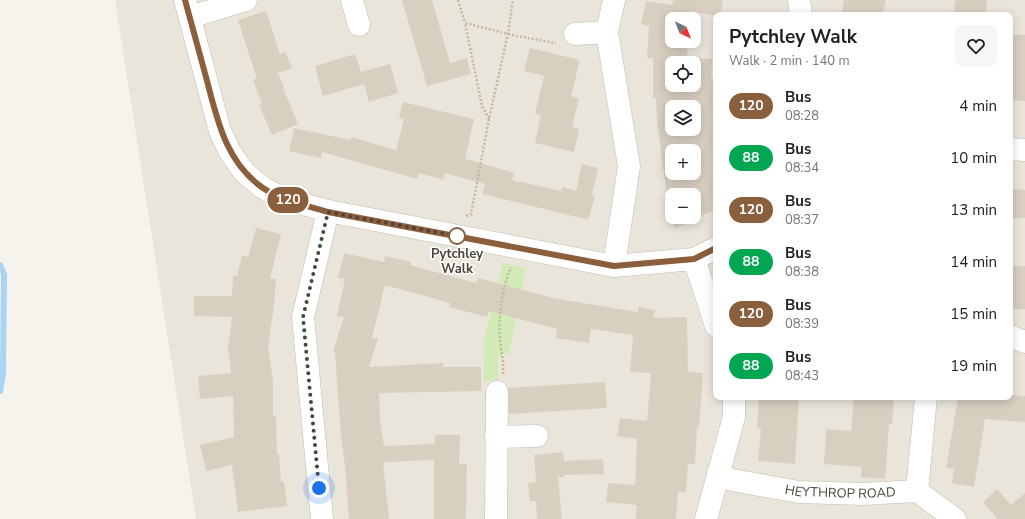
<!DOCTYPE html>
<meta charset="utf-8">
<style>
:root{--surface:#fff;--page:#f6f6f6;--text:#202124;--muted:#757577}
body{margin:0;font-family:"Nunito Sans",sans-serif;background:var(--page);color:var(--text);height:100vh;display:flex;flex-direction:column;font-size:15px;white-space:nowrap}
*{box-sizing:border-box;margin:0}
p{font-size:13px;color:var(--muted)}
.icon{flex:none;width:22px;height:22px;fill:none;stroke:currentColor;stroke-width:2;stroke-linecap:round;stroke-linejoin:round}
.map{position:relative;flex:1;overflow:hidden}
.sheet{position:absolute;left:713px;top:12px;width:300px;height:388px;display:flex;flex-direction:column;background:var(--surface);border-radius:8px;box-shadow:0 2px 10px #0003}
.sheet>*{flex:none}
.badge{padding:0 8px;border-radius:13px;font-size:14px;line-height:26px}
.needle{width:26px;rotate:137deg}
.fabs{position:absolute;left:665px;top:12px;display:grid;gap:8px}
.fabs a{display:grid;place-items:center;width:36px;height:36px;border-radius:8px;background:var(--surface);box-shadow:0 2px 10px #0003;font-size:20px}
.you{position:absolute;width:20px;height:20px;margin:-10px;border:3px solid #fff;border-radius:50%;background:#1a73e8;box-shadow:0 0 0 6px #1a73e833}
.map>.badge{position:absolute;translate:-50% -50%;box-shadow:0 0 0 2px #fff}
.round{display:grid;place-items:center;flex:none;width:42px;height:42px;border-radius:8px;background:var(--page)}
.summary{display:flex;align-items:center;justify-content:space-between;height:68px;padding:0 16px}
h1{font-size:19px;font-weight:700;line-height:30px}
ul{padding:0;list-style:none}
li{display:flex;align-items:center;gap:12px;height:52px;padding:0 16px}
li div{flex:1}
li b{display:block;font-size:15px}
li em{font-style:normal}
li .badge{min-width:44px;font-weight:700;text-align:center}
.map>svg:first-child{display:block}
</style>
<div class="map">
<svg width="1025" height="519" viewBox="0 0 1025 519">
<rect width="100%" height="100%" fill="#f6f3ec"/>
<path fill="#eae5da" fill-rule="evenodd" d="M115,0h910v519h-829zM716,15h294v382h-294zM672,19h22v22h-22zM672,63h22v22h-22zM672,107h22v22h-22zM672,151h22v22h-22zM672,195h22v22h-22z"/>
<path fill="#d2eab5" d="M503,263l23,5 -17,85 -11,3v24l-14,1v-40z"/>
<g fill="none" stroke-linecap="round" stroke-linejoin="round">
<path stroke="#a9d4f2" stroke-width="6" d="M0,265l4,9 -1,100 -3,17"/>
</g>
<path fill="#d8cfc1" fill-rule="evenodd" d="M402,0h30l18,63 17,-5 4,16 -44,12z
M673,0h50l-3,15h-9l-21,-4 -1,8h-17v22h16l-1,17 25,1 -1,20 5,-2v132l-41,19 -8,-19 -2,-28 -8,-59 -1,-24h-3v-40h-6l2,-32 -8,-2 5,-23 26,4zM672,63h22v22h-22zM672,107h22v22h-22zM672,151h22v22h-22zM672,195h22v22h-22z
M844,0h42l-4,15h-41z
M955,0h32l-1,15h-32z
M266,11l14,43 5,-2 7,16 -14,5 6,14 -1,1 15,36 -26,11 -13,-30 3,-2 -9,-23 4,-1 -19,-59z
M1013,35h12v66l-15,-1v-23z
M530,48l50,12 -9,36 8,2 -7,29 7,2 -5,23 -39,-9 6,-28 -6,-1 9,-38 -20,-5z
M355,54l6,18 29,-8 8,29 -29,9 -5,-18 -41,12 -8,-30z
M403,102l71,17 -9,40 49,14 -2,7 49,11 1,-4 14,4 6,-27 16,4 -6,27 3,1 -7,24 -35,-9 -71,-17 3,-10 -40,-11 -2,7 -24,-7 -2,6 -95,-27 -1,6 -32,-7 5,-23 56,12 1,-3 45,13 8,-31 -5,-1z
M1010,189l15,1v28h-15z
M256,228l25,6 -11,45h6l-2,27 -6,41 5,34v35h3l1,38h2l2,28 3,-1 3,25 -49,6 -6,-47 -26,6 -6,-26 34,-8 -1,-41 -33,3 -2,-23 33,-3 -3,-26 4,-30 -38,-1v-20h38l1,-20h4l5,-21 6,2z
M344,253l40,9 1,-6 26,6 -1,3 66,18 2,-5 75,20 85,14 1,-5 16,3 -2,8 34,-1 1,55 15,1 -4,54h-2l-2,37h-7l-2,28h-8l-2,27h-40l1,-14 -31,-3 2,-19 27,2 2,-46 -20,-3 3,-18 27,3 4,-48 -21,-1 3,-37 -42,-6 -2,14 -33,-5 1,-9 -68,-18 -2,6 -38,-10 1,-4 -65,-18 -13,53 6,1 -9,28 74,-4v4h38v24l-102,2 1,30 4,23 51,-2v-9h25l-1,29h8l-1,55h-32v-59l-51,2 6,57h-40l-4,-53 -4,-30 -6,-84 -2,-1 11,-34 -7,-1 8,-37 -7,-1z
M1010,266h15v43h-15z
M605,382l2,26 -98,6 -1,-26z
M1010,395l15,1v26l-40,-3 -11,68 -22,-4 2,-14 -8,-1 12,-71h52z
M759,397h40l-4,67 -37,-3 3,-33h-4z
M854,397l40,1 -2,26h-3l-4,55 -24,-2 1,-10 -38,-3 2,-35 25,2z
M563,452l1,9 39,-2 1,15 -39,1v2h-7l4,42h-25l-1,-18h-6l-2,-18 8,-1 -2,-27z
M997,489l14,16 14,-12v26h-29l1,-1 -14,-16z"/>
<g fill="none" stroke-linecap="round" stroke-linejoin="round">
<g stroke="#c2bbae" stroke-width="23">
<g id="minor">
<path d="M185,0l35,131 10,21 14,20 19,16 22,11 43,12 286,55 80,-7 22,-11"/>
<path d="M352,0l7,25"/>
<path d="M799,0l2,15"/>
<path d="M190,17l56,-17"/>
<path d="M575,34l32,-2"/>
<path d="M1010,149l15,1"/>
<path d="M694,259l22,67"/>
<path d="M614,266l15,-100 -22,-134 7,-32"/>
<path d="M1010,336l15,6"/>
<path d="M496,437l41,-1"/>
<path id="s1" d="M718,473l14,7 67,12 64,2 54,-3 38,28"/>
<path d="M917,491l9,-94"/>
<path d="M322,519l-19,-202 25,-106"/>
<path d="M496,519l1,-127"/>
<path d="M706,519l28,-102v-20"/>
</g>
</g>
<path stroke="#c4b79f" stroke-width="2.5" stroke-dasharray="2 2" stroke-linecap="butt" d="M458,0l7,23
M489,119l-7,-13 -17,-83 52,13 39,7
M466,216l5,-2 18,-95 19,-86 5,-33
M503,374c1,-11 -1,-20 -3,-31 -2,-27 1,-51 11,-76"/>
<use href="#minor" stroke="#fff" stroke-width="22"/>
</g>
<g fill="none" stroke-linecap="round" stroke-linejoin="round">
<g stroke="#fff" stroke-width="9">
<path id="line" d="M185,0c7,26 14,51 21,77 11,41 19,85 57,111 19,13 43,17 65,24l286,54 80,-7 22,-11"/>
</g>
<use href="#line" stroke="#8b5e3c" stroke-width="6"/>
<path stroke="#4b4439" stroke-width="4" stroke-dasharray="0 7.2" d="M319,488l-16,-171 25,-105 129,24"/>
</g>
<circle fill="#fff" stroke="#8b5e3c" stroke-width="2" cx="457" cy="236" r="8"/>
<g text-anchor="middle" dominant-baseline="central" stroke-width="3" stroke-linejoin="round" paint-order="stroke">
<g font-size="13" font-weight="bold" fill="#4b4439" stroke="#fff">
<text x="457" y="254">Pytchley<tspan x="457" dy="15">Walk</tspan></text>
</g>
<g font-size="13" fill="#4b4439" stroke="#fff">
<text stroke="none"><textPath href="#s1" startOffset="125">HEYTHROP ROAD</textPath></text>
</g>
</g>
</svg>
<div class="fabs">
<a><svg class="needle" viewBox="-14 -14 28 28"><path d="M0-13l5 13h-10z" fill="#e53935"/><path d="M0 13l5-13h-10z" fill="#757577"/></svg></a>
<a><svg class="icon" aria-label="locate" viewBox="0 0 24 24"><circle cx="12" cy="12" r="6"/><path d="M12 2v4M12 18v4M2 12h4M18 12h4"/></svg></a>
<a><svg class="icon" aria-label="layers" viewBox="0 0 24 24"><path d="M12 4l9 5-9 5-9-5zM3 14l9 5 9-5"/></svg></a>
<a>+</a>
<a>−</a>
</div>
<div class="you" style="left:319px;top:488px"></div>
<b class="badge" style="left:288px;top:200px;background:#8b5e3c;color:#fff">120</b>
<section class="sheet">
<div class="summary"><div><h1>Pytchley Walk</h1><p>Walk · 2 min · 140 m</p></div><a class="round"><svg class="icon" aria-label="heart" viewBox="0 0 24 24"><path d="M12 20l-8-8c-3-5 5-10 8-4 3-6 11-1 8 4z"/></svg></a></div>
<ul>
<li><span class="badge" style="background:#8b5e3c;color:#fff">120</span><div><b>Bus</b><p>08:28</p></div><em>4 min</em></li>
<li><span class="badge" style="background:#00a651;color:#fff">88</span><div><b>Bus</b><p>08:34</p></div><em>10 min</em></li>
<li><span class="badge" style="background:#8b5e3c;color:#fff">120</span><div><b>Bus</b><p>08:37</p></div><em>13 min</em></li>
<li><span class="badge" style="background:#00a651;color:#fff">88</span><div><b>Bus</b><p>08:38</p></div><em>14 min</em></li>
<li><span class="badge" style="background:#8b5e3c;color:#fff">120</span><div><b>Bus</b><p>08:39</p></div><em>15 min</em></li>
<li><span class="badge" style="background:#00a651;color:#fff">88</span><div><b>Bus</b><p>08:43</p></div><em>19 min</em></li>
</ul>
</section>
</div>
